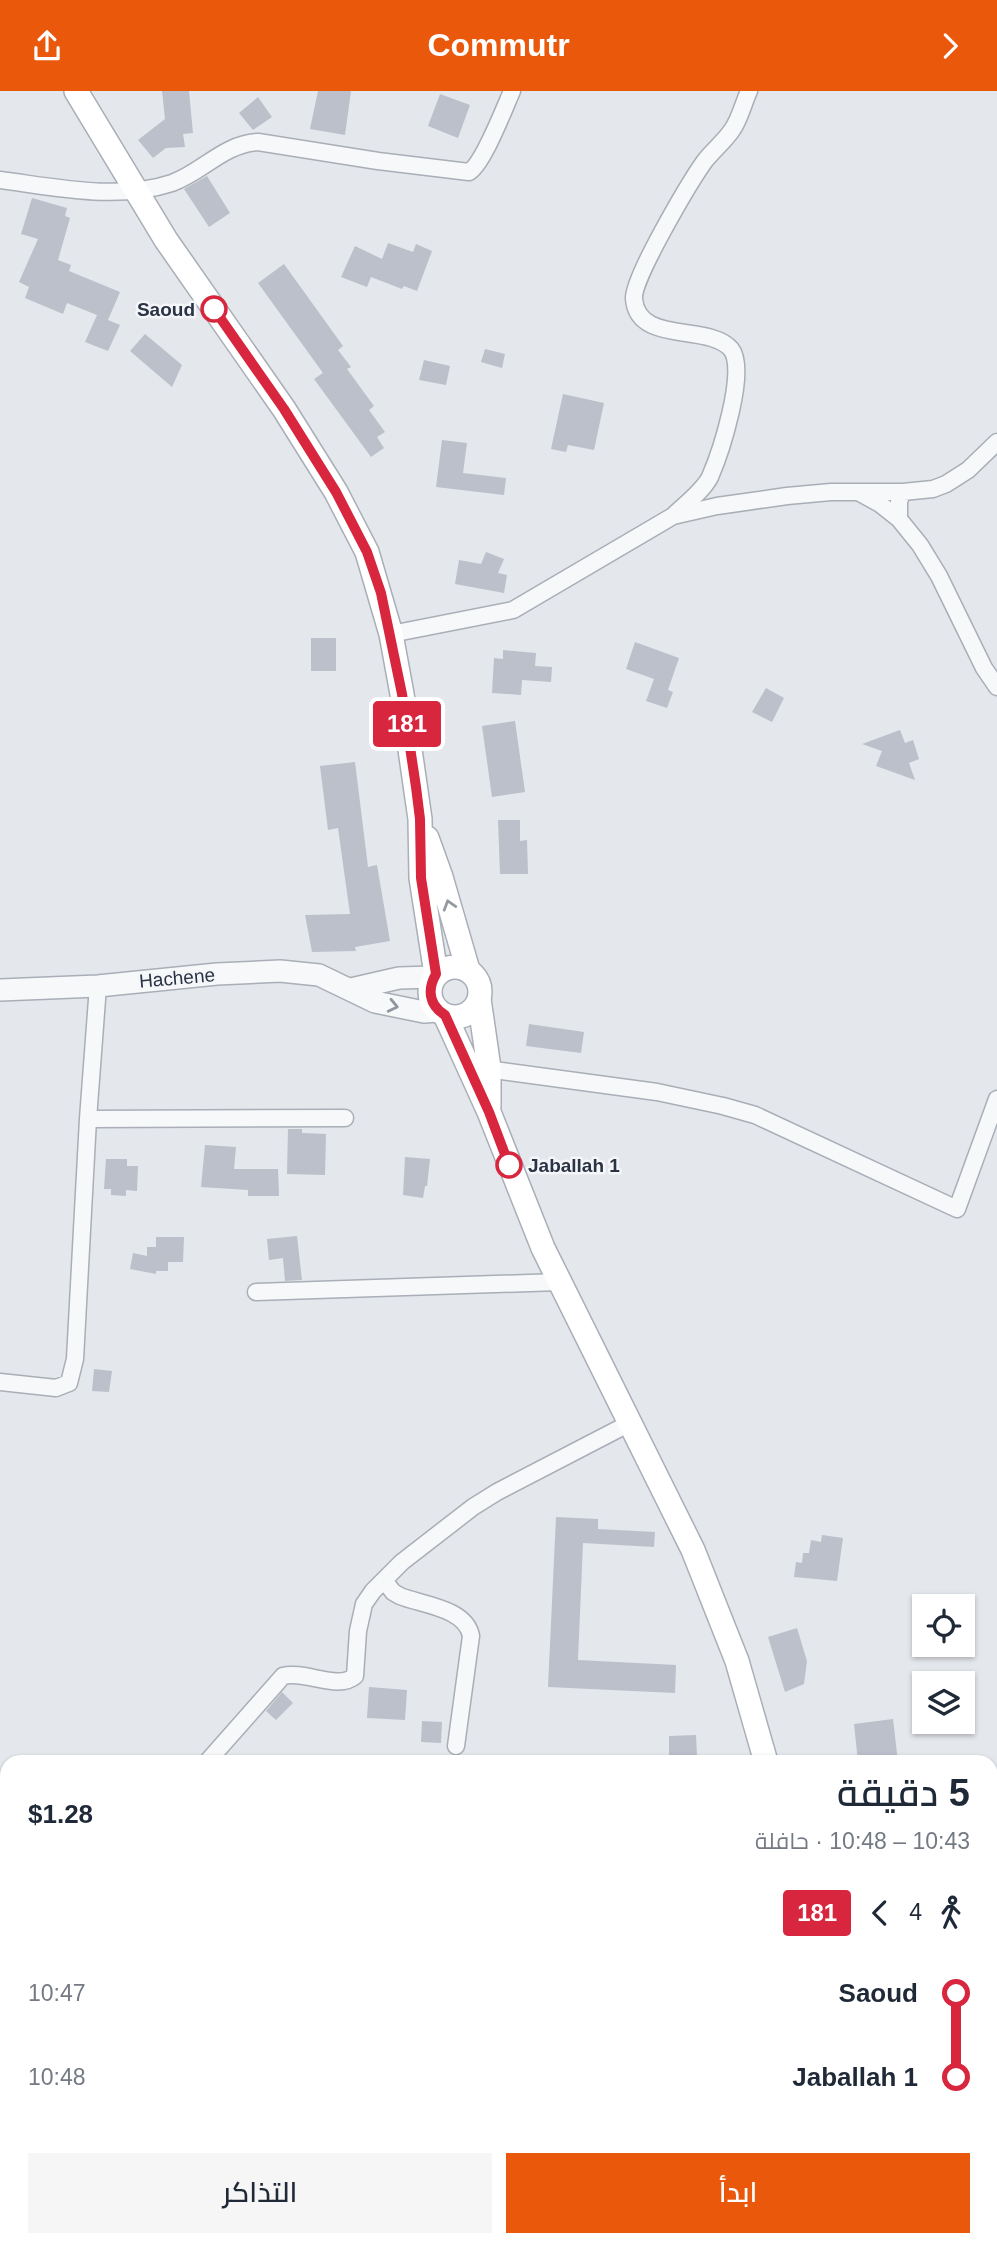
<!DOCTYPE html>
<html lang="ar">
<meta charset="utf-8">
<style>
:root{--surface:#fff;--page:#f6f6f7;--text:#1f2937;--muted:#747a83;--accent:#ea580c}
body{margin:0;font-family:Helvetica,Cairo,sans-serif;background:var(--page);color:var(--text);direction:rtl;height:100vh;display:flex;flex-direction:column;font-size:26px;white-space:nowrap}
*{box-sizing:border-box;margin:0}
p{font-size:23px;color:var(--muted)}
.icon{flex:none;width:38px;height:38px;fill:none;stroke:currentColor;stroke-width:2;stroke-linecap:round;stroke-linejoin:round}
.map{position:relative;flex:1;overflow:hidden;direction:ltr}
.drawer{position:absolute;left:0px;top:1664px;width:998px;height:492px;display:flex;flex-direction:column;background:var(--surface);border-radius:21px 21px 0 0;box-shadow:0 2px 5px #0004;direction:rtl}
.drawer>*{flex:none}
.badge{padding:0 14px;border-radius:5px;font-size:24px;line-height:46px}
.buttons{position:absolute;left:912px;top:1503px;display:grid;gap:14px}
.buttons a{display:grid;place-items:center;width:63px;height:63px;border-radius:0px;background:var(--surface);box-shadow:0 2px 5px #0004;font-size:35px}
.map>.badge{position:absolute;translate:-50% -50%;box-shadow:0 0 0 4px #fff}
.legs{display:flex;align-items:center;gap:10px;height:77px;padding:0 28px;font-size:23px}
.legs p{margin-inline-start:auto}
.headline{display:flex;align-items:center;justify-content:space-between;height:119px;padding:0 28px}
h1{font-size:38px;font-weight:600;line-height:52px}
.cta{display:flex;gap:14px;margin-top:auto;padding:14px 28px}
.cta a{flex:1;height:80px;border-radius:0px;background:var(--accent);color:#fff;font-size:28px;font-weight:600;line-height:80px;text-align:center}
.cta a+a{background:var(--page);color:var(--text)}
ul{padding:0 28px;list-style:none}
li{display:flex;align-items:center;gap:24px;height:84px;font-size:26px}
li i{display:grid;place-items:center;width:10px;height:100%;margin:0 9px;background:currentColor}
li i::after{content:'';width:18px;height:18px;margin:-9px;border:5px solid;border-radius:50%;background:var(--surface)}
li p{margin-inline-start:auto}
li:first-child i{background:linear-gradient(#0000 50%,currentColor 0)}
li:last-child i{background:linear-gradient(currentColor 50%,#0000 0)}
header{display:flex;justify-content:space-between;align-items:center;height:91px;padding:0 28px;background:var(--accent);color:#fff;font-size:32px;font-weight:600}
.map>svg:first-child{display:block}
</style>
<header><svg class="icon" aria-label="forward" viewBox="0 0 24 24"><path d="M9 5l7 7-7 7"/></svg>Commutr<svg class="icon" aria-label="share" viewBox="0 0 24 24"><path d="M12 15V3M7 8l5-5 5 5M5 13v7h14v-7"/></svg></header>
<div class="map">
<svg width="997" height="2155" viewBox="0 0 997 2155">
<rect width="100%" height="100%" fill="#e4e7ec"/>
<path fill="#bbc0ca" d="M162,0h27l4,42 -10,1 2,13 -19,1 -13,10 -15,-18 27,-21z
M318,0h33l-6,44 -35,-6z
M440,3l30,11 -12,33 -30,-12z
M258,6l14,20 -19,13 -14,-17z
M207,85l23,37 -21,14 -25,-38z
M32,107l35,10 -2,8 5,2 -12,42 13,5 -2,6 51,21 -12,28 12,5 -12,26 -23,-9 12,-27 -30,-12 -4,11 -38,-16 4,-11 -10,-5 19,-43 -17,-5z
M388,152l25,9 3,-8 16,7 -15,40 -13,-5 -2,3 -31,-12 -4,10 -26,-10 14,-31 27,13z
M284,173l59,82 -5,4 13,17 -4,2 27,37 -5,4 16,22 -8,5 7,11 -13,9 -57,-78 9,-6 -65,-90z
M145,243l37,31 -10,22 -42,-36z
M485,258l20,5 -3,14 -21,-6z
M424,269l26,6 -4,19 -27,-5z
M563,303l41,9 -10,47 -26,-5 -2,7 -15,-3z
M442,349l25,3 -4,30 43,5 -2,17 -68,-8z
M486,461l18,7 -6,14 9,2 -3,18 -49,-9 4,-24 22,4z
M311,547h25v33h-25z
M635,551l44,16 -11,32 5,2 -6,16 -21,-7 8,-22 -28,-10z
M503,559l33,3 -1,13 17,1 -1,15 -29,-2 -1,15 -29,-2 2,-35 9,1z
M766,597l18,10 -12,24 -20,-10z
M515,630l10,71 -33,5 -10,-71z
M900,639l5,13 8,-3 6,19 -10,4 6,17 -39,-14 6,-15 -20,-7z
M355,671l13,105 9,-2 13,76 -35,6 1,4 -44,1 -7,-37 45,-1 -12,-86 -10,2 -8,-64z
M498,729h22v21l7,-1 1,34h-28z
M529,933l55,8 -3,21 -55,-7z
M288,1038h14v4l24,1 -1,41 -38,-1z
M205,1054l31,2 -2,22h44l1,27h-31v-6l-47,-3z
M405,1066l25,2 -3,27h-2l-2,12 -20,-3z
M106,1068h21v7h11l-1,25 -11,-1v6l-15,-1v-6h-7z
M297,1145l5,44 -17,1 -2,-23 -14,2 -2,-21z
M156,1146h28l-1,25h-15v9h-12v3l-26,-5 3,-16 14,3v-9h9z
M94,1278l18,2 -3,21 -17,-1z
M556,1426l42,2v10l57,3 -1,15 -71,-4 -5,117 98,5 -1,28 -127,-6z
M822,1444l21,3 -6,43 -43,-4 2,-15 6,1 1,-10h6l2,-13 10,2z
M797,1537l10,33 -3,23 -19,8 -17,-55z
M369,1596l38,3 -2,30 -38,-2z
M282,1601l11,11 -17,17 -10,-9z
M893,1628l5,43h-40l-4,-38z
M422,1630l20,1 -1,21 -20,-1z
M696,1644l1,20 -28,1v-20z"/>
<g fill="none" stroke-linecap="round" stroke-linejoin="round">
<g stroke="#a9aeb7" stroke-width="19">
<path id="minor" d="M0,89c55,7 117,21 172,3 31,-11 51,-39 86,-41l120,19 91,11c14,-8 35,-63 43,-81
M903,401l-4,9v18l21,26 19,31 45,92 13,19
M860,402l20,11 19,15
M673,425c11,-11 30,-25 37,-39 10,-23 38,-107 21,-128 -23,-26 -93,-4 -97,-50 -2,-20 56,-117 70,-137 8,-11 20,-20 28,-32 8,-11 11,-26 17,-39
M391,543l122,-24 160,-94 44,-10 70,-10 44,-4h72l30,-3 13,-5 22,-14 29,-28
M479,977l178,24 66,14 32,9 202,94 40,-110
M88,1028l257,-1
M256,1201l303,-10
M0,1291l56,6 13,-5 6,-24 13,-240 10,-133
M384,1489l9,12 7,4c22,9 66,12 71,40l-15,110
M207,1671l76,-86c22,-6 55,15 72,0l3,-45 6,-27 9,-13 29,-29 71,-55 24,-15 133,-69
M990,1698l7,-5
M0,1879l7,-4
M0,1968l7,3
M644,2149l33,6
M827,2149l7,6
M441,2155l1,-6
M751,2155l15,-6"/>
</g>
<g stroke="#a9aeb7" stroke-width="24">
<path id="tertiary" d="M351,898l48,-11 35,-1
M0,899l98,-4 119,-12 63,-3 39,4 56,27 49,10 14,-1"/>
</g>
<g stroke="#a9aeb7" stroke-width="26">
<path id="secondary" d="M76,0l90,149 118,169 52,83 31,60 24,82 11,60 18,125 1,59 15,96
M427,747l14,39 27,93
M430 901a25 25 0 1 1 50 0a25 25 0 1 1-50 0Z
M479,908l10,69v38
M445,924l44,97 54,136 150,302 44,111 29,101
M930,2149l2,6"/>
</g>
<use href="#minor" stroke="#f7f8fa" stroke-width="16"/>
<use href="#tertiary" stroke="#f7f8fa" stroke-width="21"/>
<use href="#secondary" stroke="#fff" stroke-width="23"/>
</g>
<defs><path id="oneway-chevron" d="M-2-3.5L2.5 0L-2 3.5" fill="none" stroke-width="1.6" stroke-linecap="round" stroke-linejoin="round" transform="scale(1.75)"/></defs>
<use stroke="#959aa2" href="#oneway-chevron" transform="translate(449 814) rotate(-107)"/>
<use stroke="#9196a0" href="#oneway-chevron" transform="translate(393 915) rotate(13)"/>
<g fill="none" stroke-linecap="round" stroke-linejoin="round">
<g stroke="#fff" stroke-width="16">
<path id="line-1" d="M214,218l70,100 52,83 31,60 14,41 21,101 14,93 4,32 1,59 15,96c-9,16 -7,31 9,41l44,97 20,53"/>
</g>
<use href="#line-1" stroke="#d7263d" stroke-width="10"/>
</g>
<g fill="#fff" stroke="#d7263d" stroke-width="3.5">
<circle cx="214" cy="218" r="12"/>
<circle cx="509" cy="1074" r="12"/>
</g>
<g text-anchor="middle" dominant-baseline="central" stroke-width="5" stroke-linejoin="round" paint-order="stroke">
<g font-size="19" font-weight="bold" fill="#2b3445" stroke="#f4f6f9" text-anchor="end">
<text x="195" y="218">Saoud</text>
<text x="528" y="1074" text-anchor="start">Jaballah 1</text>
</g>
<g font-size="19" fill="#2b3445" stroke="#f4f6f9">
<text transform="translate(177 887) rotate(-5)">Hachene</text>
</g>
</g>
</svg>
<div class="buttons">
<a><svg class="icon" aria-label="locate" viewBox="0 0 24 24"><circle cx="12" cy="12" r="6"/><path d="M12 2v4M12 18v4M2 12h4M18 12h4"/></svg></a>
<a><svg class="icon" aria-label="layers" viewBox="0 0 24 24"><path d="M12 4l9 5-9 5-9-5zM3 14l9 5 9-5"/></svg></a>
</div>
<b class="badge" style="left:407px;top:633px;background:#d7263d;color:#fff">181</b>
<section class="drawer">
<div class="headline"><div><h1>5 دقيقة</h1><p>10:43 – 10:48 · حافلة</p></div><b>$1.28</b></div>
<div class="legs"><svg class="icon" aria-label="walk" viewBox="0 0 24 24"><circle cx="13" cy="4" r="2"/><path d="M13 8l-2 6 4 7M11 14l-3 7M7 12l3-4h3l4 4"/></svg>4<svg class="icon" aria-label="back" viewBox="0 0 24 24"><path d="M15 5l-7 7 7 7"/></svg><b class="badge" style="background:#d7263d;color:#fff">181</b></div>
<ul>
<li><i style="color:#d7263d"></i><b>Saoud</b><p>10:47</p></li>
<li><i style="color:#d7263d"></i><b>Jaballah 1</b><p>10:48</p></li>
</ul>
<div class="cta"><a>ابدأ</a><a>التذاكر</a></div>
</section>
</div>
